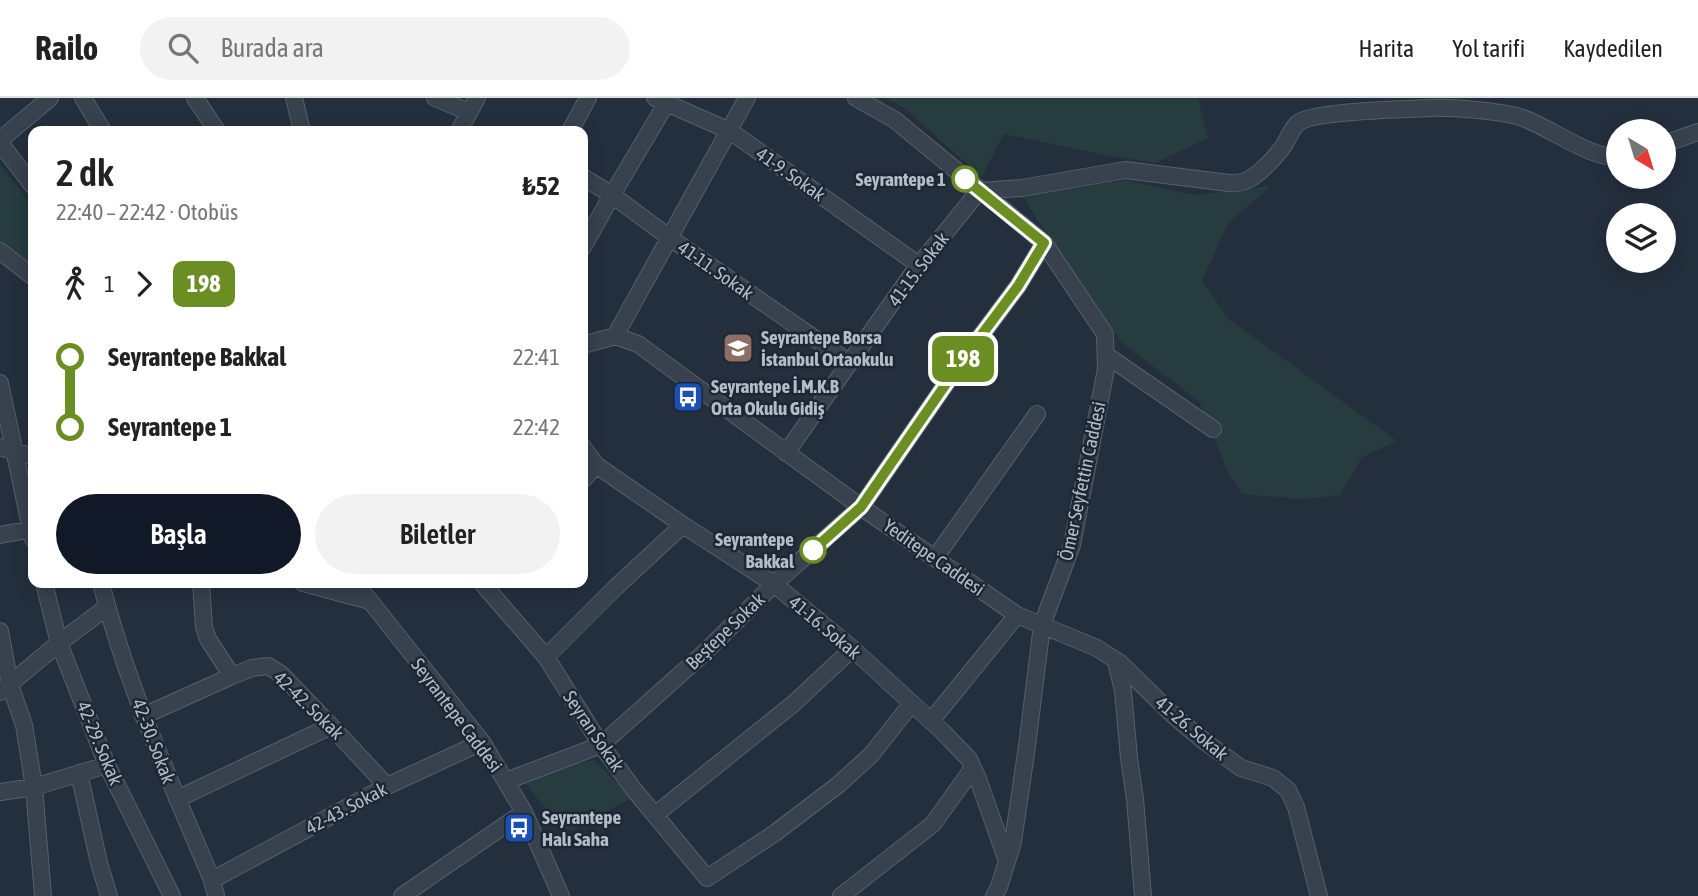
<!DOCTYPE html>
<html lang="tr">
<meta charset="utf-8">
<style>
:root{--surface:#fff;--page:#f2f2f2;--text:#222;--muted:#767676;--line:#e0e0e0;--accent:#111827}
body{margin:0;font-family:"Asap Condensed",sans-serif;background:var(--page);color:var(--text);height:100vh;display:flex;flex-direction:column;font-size:26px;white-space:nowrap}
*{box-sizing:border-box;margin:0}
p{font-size:23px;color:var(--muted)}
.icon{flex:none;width:38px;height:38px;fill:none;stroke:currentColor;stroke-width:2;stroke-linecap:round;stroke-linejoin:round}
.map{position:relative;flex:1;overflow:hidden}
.details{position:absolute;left:28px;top:28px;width:560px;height:462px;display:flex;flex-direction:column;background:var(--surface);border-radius:14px;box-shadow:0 4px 18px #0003}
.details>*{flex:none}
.badge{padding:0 14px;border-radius:10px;font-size:24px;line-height:46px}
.needle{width:46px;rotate:142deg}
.fabs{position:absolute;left:1606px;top:21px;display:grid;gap:14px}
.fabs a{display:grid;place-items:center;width:70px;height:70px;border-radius:50%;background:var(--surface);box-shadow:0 4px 18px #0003;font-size:35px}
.map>.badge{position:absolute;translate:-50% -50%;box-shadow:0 0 0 4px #fff}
.legs{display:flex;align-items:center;gap:10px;height:77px;padding:0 28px;font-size:23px}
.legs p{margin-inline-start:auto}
.head{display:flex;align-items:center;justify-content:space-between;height:119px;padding:0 28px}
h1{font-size:38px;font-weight:600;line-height:52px}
.primary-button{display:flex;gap:14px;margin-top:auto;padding:14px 28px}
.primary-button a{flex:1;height:80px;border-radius:42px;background:var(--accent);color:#fff;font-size:28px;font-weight:600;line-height:80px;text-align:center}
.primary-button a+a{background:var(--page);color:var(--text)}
ul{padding:0 28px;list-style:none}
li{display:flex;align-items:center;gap:24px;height:70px;font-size:26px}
li i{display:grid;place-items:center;width:10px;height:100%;margin:0 9px;background:currentColor}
li i::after{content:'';width:18px;height:18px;margin:-9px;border:5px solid;border-radius:50%;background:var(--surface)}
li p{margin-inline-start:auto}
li:first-child i{background:linear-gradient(#0000 50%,currentColor 0)}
li:last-child i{background:linear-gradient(currentColor 50%,#0000 0)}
header{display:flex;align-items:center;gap:42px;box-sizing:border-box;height:98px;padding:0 35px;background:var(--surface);border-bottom:2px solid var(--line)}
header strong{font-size:33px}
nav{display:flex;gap:38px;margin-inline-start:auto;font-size:24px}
.search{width:490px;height:63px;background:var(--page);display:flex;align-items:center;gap:18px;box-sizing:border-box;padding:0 24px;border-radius:38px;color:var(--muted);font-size:26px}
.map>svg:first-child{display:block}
</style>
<header>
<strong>Railo</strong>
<div class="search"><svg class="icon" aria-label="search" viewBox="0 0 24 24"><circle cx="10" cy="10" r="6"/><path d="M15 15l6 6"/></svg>Burada ara</div>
<nav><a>Harita</a><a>Yol tarifi</a><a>Kaydedilen</a></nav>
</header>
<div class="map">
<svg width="1698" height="798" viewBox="0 0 1698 798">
<rect width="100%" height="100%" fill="#242f3e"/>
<path fill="#263c3f" d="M886,0h312l10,40 -53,25 -50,-8 -101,-21 -22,43 -79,-70z
M0,67l33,42v63l-33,-26z
M1124,82l71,15 76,-9 -43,37 -26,58 27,38 168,122 -35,16 -22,38 -37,4 -61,-5 -14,-21 -29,-72 -78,-59 -68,-97 -30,-49z
M594,662l35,35 -2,6 -56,30 -9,-5 -26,-29 -10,-13 1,-9z"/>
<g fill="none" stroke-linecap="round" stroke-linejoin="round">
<g stroke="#565f6c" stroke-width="18">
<path id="minor" d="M83,0l20,33
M195,0l22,33
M294,0l8,33
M435,0l34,14
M655,0l75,33 189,134
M856,0l39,22 149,123 61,91 1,35 -34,176 -30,80 -15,121 -14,96 -14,45 -5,9
M459,33l18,-33
M570,33l18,-33
M0,42l50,-42
M0,45l33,43
M1664,46l34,-12
M583,79l29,18 58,43 180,125
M979,93l43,-3 103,-18 104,13c5,0 12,0 16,-2 12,-4 32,-25 39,-36 4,-6 8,-17 14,-22 13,-12 110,-14 132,-15 22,-1 70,3 90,9 28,9 72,43 99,40
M583,149l29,-52 54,-91
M0,153l33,26
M615,238l132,-238
M583,247l32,-9 23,8 223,163 156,108 80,33 23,15 53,52 31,26 37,27 32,10 15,12 8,17 23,89
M1106,257l107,74
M0,285l33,156
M0,349l16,5 17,4
M583,349l13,18 87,60 91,59 81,67 87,80 27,28 9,20 29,82
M786,355l129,-183 64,-79
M583,382l13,-15
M0,437l33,-6
M935,460l102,-144
M44,485l15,60 48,122 65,131
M101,485c26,103 70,200 111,297l4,16
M201,485l3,44 4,12 24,37 20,-8 16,-2 13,8 50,52 56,60
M303,485l67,18
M354,485l16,18 112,141 42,70 37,84
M482,485l64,74 55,88 34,46 72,87 68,-45 63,-48 33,-30 41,-52
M0,533l10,54 14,40 10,62 9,109
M546,559l70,-70 67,-62
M1116,563l7,30 6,67 6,41 8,97
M0,594l59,-49 48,-36
M143,618l89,-40
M931,623l86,-106
M79,675l20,90 10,33
M506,683l95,-36 102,-91 71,-70 87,-77 98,-142 59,-79 26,-43
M0,694l34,-5 73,-22
M177,701l154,-73
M656,716l137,-110 59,-55
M212,782l175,-94 95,-44
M402,798l122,-84
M841,798l92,-72 40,-56"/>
</g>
<use href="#minor" stroke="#38414e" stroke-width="16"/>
</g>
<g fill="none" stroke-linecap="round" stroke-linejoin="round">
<g stroke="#fff" stroke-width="16">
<path id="line-1" d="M813,452l48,-43 98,-142 59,-79 26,-43 -79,-64"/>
</g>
<use href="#line-1" stroke="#6b8e23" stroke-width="10"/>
</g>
<defs>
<g id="school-square" transform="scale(1.575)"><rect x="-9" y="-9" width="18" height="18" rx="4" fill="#8d6e63" stroke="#1d2633"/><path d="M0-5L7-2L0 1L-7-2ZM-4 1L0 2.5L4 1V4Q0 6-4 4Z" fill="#fff"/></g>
<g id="bus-square" transform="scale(1.575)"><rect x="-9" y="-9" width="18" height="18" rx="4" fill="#1a4fb4" stroke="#1d2633"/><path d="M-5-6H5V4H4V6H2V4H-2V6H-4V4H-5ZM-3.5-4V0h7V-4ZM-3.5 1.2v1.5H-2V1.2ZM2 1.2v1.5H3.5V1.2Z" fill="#fff"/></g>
</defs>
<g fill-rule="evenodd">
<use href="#school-square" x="738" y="250"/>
<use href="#bus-square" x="688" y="299"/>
<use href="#bus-square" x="519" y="730"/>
</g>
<g fill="#fff" stroke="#6b8e23" stroke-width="3.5">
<circle cx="965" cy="81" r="12"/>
<circle cx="813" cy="452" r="12"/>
</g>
<g text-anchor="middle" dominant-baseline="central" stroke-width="5" stroke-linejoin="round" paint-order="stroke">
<g font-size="19" fill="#b4bcc9" stroke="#1d2633">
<text transform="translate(791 76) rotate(35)">41-9. Sokak</text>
<text transform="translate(918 171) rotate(-53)">41-15. Sokak</text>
<text transform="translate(716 172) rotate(35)">41-11. Sokak</text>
<text transform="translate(1082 383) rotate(-78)">Ömer Seyfettin Caddesi</text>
<text transform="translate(934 459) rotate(35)">Yeditepe Caddesi</text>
<text transform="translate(825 529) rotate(40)">41-16. Sokak</text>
<text transform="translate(725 533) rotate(-44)">Beştepe Sokak</text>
<text transform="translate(309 607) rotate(44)">42-42. Sokak</text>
<text transform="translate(457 617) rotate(53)">Seyrantepe Caddesi</text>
<text transform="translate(1192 630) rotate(40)">41-26. Sokak</text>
<text transform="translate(594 633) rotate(56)">Seyran Sokak</text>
<text transform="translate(154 643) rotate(69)">42-30. Sokak</text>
<text transform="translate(100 645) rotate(67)">42-29. Sokak</text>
<text transform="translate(346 710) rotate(-28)">42-43. Sokak</text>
</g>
<g font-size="19" font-weight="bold" fill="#b4bcc9" stroke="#1d2633" text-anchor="end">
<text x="946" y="81">Seyrantepe 1</text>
<text x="794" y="441">Seyrantepe<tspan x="794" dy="22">Bakkal</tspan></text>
</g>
<g font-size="19" font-weight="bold" fill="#b4bcc9" stroke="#1d2633" text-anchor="start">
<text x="761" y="239">Seyrantepe Borsa<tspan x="761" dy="22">İstanbul Ortaokulu</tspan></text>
<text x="711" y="288">Seyrantepe İ.M.K.B<tspan x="711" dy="22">Orta Okulu Gidiş</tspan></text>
<text x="542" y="719">Seyrantepe<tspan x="542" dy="22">Halı Saha</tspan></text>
</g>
</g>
</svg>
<div class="fabs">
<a><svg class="needle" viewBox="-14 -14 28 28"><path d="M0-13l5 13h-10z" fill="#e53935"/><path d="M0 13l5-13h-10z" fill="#767676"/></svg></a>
<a><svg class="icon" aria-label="layers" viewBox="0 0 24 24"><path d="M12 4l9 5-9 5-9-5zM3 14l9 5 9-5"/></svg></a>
</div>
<b class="badge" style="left:963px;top:261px;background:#6b8e23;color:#fff">198</b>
<section class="details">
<div class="head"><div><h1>2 dk</h1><p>22:40 – 22:42 · Otobüs</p></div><b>₺52</b></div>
<div class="legs"><svg class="icon" aria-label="walk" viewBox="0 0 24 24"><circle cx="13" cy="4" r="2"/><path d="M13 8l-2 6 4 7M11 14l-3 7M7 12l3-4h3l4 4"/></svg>1<svg class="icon" aria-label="forward" viewBox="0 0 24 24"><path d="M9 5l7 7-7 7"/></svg><b class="badge" style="background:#6b8e23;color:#fff">198</b></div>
<ul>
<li><i style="color:#6b8e23"></i><b>Seyrantepe Bakkal</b><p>22:41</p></li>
<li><i style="color:#6b8e23"></i><b>Seyrantepe 1</b><p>22:42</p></li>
</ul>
<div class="primary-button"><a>Başla</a><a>Biletler</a></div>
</section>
</div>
